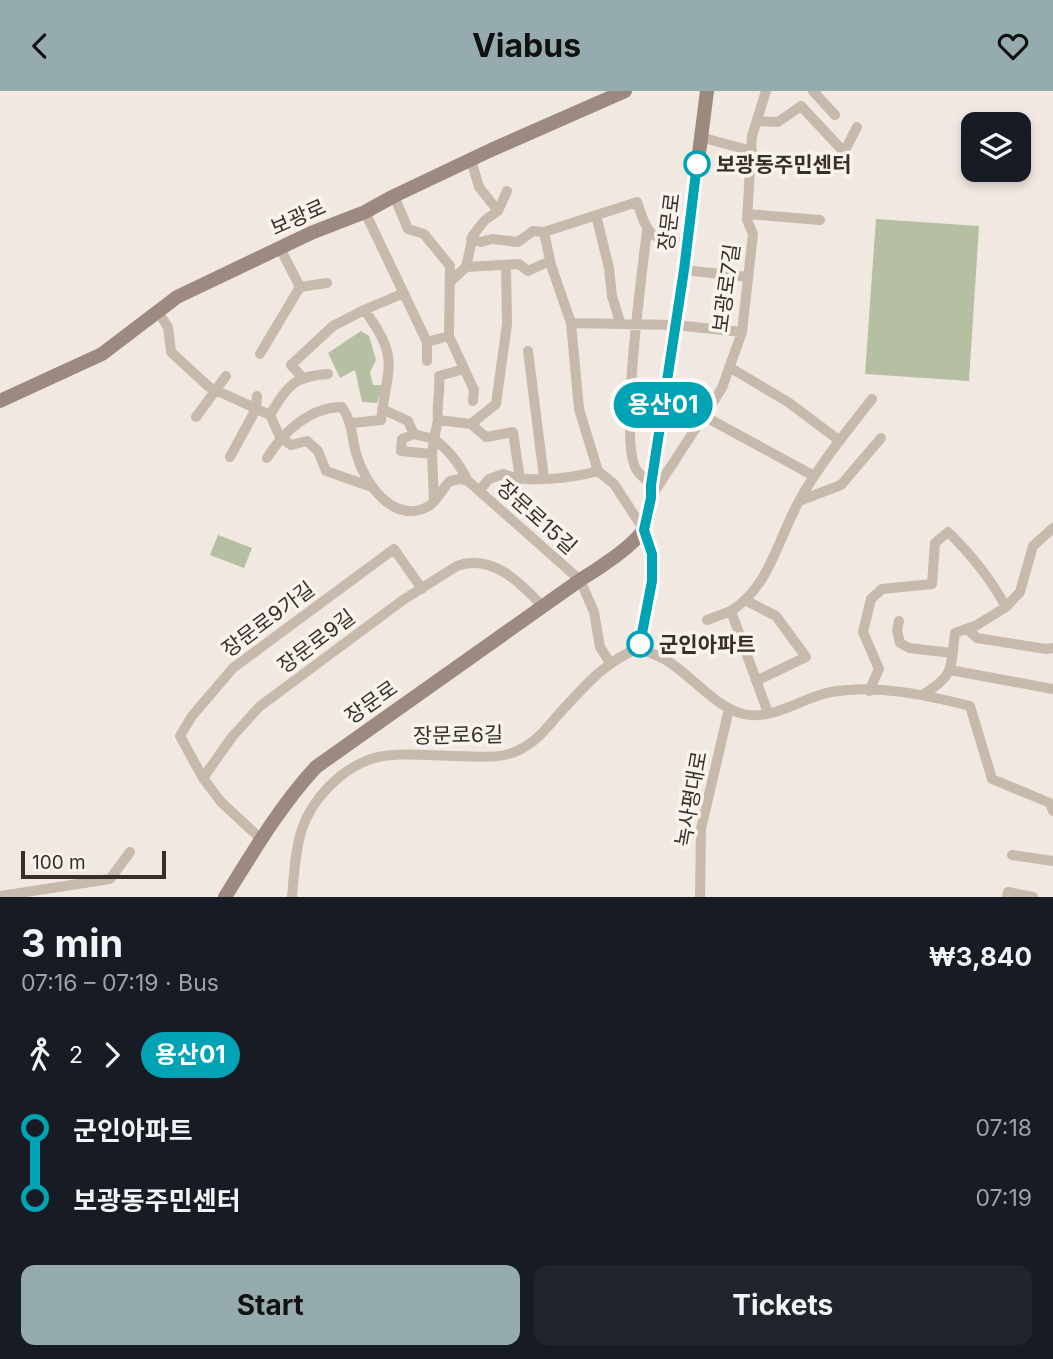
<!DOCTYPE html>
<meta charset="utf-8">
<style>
:root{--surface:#171b24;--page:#20242c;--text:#f1f3f6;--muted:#9ea1a6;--accent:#95abae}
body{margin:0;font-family:Inter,"Noto Sans KR",sans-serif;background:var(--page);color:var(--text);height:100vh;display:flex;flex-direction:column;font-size:26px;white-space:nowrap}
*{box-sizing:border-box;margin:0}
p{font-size:23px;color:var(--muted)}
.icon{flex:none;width:38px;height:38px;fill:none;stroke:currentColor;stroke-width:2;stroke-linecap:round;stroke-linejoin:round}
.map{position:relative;height:806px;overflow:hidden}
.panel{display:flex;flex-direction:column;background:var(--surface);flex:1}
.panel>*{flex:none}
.badge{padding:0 14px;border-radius:23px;font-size:24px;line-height:46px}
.controls{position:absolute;left:961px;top:21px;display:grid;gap:14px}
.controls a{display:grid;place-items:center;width:70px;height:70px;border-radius:14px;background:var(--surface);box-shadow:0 4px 10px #0003;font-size:35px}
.scale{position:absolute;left:21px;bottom:18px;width:145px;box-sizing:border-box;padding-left:7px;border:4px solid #382f2b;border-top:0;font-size:19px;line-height:24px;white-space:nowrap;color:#382f2b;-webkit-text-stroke:5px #f9f3ed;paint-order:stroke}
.map>.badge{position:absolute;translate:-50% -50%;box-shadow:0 0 0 4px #fff}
.legs{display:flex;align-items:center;gap:10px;height:77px;padding:0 21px;font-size:23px}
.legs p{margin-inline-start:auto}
.headline{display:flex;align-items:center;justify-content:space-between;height:119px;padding:0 21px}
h1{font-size:38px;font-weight:700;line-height:52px}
.cta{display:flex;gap:14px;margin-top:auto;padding:14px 21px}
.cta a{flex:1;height:80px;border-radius:14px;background:var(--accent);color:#111;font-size:28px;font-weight:700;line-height:80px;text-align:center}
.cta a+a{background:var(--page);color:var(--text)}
ul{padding:0 21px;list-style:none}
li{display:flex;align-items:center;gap:24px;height:70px;font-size:26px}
li i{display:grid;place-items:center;width:10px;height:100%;margin:0 9px;background:currentColor}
li i::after{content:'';width:18px;height:18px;margin:-9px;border:5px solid;border-radius:50%;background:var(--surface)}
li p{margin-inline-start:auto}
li:first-child i{background:linear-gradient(#0000 50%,currentColor 0)}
li:last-child i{background:linear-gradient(currentColor 50%,#0000 0)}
header{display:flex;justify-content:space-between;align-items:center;height:91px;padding:0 21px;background:var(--accent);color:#111;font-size:32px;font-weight:700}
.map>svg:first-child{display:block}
</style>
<header><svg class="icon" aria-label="back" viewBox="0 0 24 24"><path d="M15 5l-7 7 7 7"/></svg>Viabus<svg class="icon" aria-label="heart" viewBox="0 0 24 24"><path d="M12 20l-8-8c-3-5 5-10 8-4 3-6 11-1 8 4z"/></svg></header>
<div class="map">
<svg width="1053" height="806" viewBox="0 0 1053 806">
<rect width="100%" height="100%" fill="#f1e9e1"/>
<path fill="#b5bfa2" d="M876,128l103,7 -10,155 -104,-7z
M361,240l8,5 7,24 -6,12 3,13h10l-6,18 -15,-1 -7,-32 -15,8 -12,-25z
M218,444l34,13 -8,20 -34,-13z"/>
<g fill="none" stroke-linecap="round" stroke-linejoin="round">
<path stroke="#c8b9ad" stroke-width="10" d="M813,0l22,24
M757,30l21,1 23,-16 43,46 13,-25
M700,46l52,14
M471,69l8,27 19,24
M394,105l14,33 16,5 26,32 -1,70 25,54 -1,11
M365,121l62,130v19
M748,123l72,6
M596,124l13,53 3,28 8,26
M647,140c-5,41 -28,209 -11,238 3,5 10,11 15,16
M471,148l10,3 11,-3 26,3 15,-11 11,1 93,-30c13,38 12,34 50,42
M506,174l1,59 -11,80 -25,20 -33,-4 -4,19c16,12 25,25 34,42l112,99 14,32 6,35 10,16
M466,176l53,-3 9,7 22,-10
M684,179l64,7
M450,191l16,-15 7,-32 12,-15 13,-9 9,-20
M300,196l27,-4
M158,221l10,15 3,25 38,35 61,28 10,22 11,8 16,-4 11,10 8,20 46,16
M571,232l104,2 67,7
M427,251l22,-6
M528,260l16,127
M260,263l40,-67 -20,-39
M729,276l59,35 52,39
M303,287l-12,-13 42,-39 31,-16
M382,318l26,12 6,13
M270,324c17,-28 23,-39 58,-41
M704,325l110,60
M196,326l30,-41
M438,329c-2,-15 3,-29 1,-44l25,-7
M352,332l29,-3c6,-53 20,-62 -17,-110l40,-17
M471,333l15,13 27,-5 7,47
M432,363l-31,-3 1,-12 12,-5 20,5 -2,15 2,47
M230,366l26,-48 1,-13
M267,367c16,-26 43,-51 75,-51 11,17 9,28 14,46 8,30 38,73 73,53 9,-6 13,-17 21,-25l10,-2 8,2
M479,400l10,-12 14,-5c25,10 69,4 95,-3
M651,406l71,-109 20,-56 11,-98 -6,-14 5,-84 14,-45
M799,410l42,-16 40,-47
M747,510l29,15 30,41 -48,23
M707,529l24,-9
M899,530l-2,9 3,13 9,5 43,5
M967,538l10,9 69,11 7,-1
M639,557c10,5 21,8 30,14 25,16 45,44 74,52 30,7 60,-17 88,-22 46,-8 95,3 139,14l22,73 58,24 3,8
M950,579l103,19
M869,600l10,-22 -16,-37 8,-33 11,-10 50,-5 3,-41 13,-11c24,23 42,46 58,75
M924,603c32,-20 26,-26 31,-61l22,-8 29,-18 14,-15 13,-46 20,-18
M768,622l-37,-102c41,-26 48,-78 72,-117 20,-34 45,-64 69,-95
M203,687l-23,-42 12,-20 41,-48 161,-119 28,40
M261,748l-40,-37 -18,-24 29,-41 27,-30 144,-107 54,-34c35,-13 64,17 86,41
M1012,764l41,6
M0,805l110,-17 20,-27
M292,806c2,-22 3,-47 10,-68 10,-30 39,-60 69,-70 26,-8 58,-3 85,-3 21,0 44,4 63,-6 17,-8 27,-21 39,-35 26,-28 46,-53 81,-67l13,-67 -1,-27 -7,-24 -30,-46 -16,-13 -19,-62 -8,-86 -20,-58 -7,-33
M700,806l1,-68 28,-120
M1007,806l1,-5 25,5"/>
<path stroke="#9c897f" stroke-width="14" d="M0,310l102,-47 75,-57 134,-64 54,-21 29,-16 97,-46 134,-59
M225,806c28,-45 55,-91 91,-130l264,-187c15,-9 57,-36 64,-52 6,-12 7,-30 7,-43l33,-215 23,-179"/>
</g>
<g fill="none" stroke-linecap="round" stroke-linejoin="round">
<g stroke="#fff" stroke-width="16">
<path id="line-1" d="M640,553l12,-63v-27l-8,-24 7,-32v-13l33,-215 13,-106"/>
</g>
<use href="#line-1" stroke="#00a3b4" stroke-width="10"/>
</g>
<g fill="#fff" stroke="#00a3b4" stroke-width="3.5">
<circle cx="697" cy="73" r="12"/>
<circle cx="640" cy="553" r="12"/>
</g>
<g text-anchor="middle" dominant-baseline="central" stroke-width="7" stroke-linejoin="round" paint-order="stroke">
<g font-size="21" font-weight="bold" fill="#382f2b" stroke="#f9f3ed" text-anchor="start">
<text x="716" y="73">보광동주민센터</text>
<text x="659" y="553">군인아파트</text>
</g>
<g font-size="21" fill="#382f2b" stroke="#f9f3ed">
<text transform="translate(298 126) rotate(-24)">보광로</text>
<text transform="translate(669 131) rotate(-83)">장문로</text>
<text transform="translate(726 197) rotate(-82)">보광로7길</text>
<text transform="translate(537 426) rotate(42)">장문로15길</text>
<text transform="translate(268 528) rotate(-37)">장문로9가길</text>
<text transform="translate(316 550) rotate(-37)">장문로9길</text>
<text transform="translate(371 611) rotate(-35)">장문로</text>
<text transform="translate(458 644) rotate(-1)">장문로6길</text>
<text transform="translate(691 708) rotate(-80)">녹사평대로</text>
</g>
</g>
</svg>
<div class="controls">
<a><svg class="icon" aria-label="layers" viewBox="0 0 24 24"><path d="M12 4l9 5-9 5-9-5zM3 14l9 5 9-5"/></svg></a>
</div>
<div class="scale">100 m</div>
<b class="badge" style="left:663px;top:314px;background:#00a3b4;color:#fff">용산01</b>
</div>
<section class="panel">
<div class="headline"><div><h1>3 min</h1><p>07:16 – 07:19 · Bus</p></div><b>₩3,840</b></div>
<div class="legs"><svg class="icon" aria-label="walk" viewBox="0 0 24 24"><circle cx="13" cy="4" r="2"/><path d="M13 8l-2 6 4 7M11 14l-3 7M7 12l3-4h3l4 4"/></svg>2<svg class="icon" aria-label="forward" viewBox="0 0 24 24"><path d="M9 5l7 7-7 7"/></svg><b class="badge" style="background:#00a3b4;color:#fff">용산01</b></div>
<ul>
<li><i style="color:#00a3b4"></i><b>군인아파트</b><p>07:18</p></li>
<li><i style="color:#00a3b4"></i><b>보광동주민센터</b><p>07:19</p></li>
</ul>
<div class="cta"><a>Start</a><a>Tickets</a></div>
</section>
